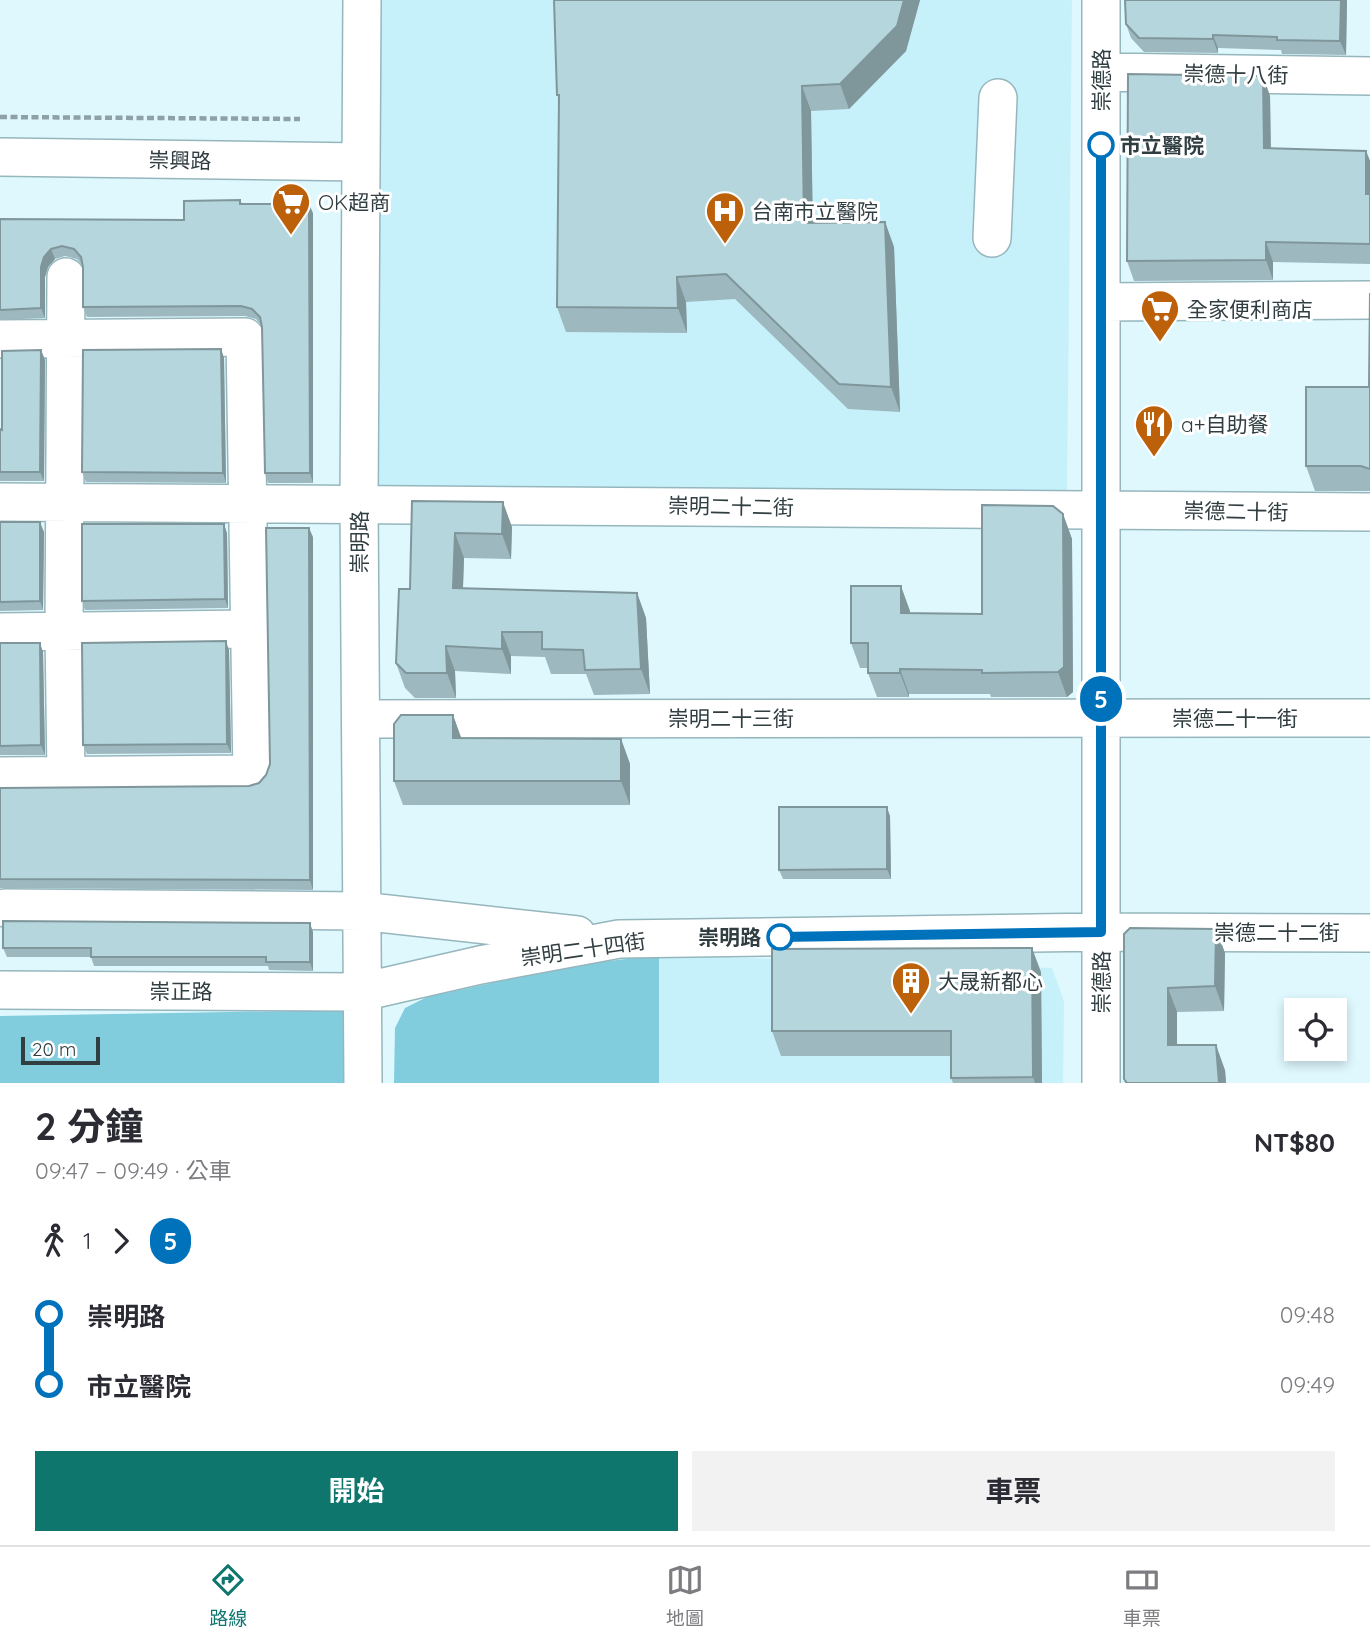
<!DOCTYPE html>
<html lang="zh-TW">
<meta charset="utf-8">
<style>
:root{--surface:#fff;--page:#f2f2f3;--text:#2b2b33;--muted:#7c7c81;--line:#e1e1e2;--accent:#0f766e}
body{margin:0;font-family:Quicksand,"Noto Sans TC",sans-serif;background:var(--page);color:var(--text);height:100vh;display:flex;flex-direction:column;font-size:26px;white-space:nowrap}
*{box-sizing:border-box;margin:0}
p{font-size:23px;color:var(--muted)}
.icon{flex:none;width:38px;height:38px;fill:none;stroke:currentColor;stroke-width:2;stroke-linecap:round;stroke-linejoin:round}
.map{position:relative;height:1083px;overflow:hidden}
.panel{display:flex;flex-direction:column;background:var(--surface);flex:1}
.panel>*{flex:none}
.badge{padding:0 14px;border-radius:23px;font-size:24px;line-height:46px}
.controls{position:absolute;left:1284px;top:998px;display:grid;gap:14px}
.controls a{display:grid;place-items:center;width:63px;height:63px;border-radius:0px;background:var(--surface);box-shadow:0 4px 10px #0003;font-size:35px}
.scale{position:absolute;left:21px;bottom:18px;width:79px;box-sizing:border-box;padding-left:7px;border:4px solid #313e41;border-top:0;font-size:19px;line-height:24px;white-space:nowrap;color:#313e41;-webkit-text-stroke:5px #fff;paint-order:stroke}
.map>.badge{position:absolute;translate:-50% -50%;box-shadow:0 0 0 4px #fff}
.legs{display:flex;align-items:center;gap:10px;height:77px;padding:0 35px;font-size:23px}
.legs p{margin-inline-start:auto}
.overview{display:flex;align-items:center;justify-content:space-between;height:119px;padding:0 35px}
h1{font-size:38px;font-weight:700;line-height:52px}
.cta{display:flex;gap:14px;margin-top:auto;padding:14px 35px}
.cta a{flex:1;height:80px;border-radius:0px;background:var(--accent);color:#fff;font-size:28px;font-weight:700;line-height:80px;text-align:center}
.cta a+a{background:var(--page);color:var(--text)}
ul{padding:0 35px;list-style:none}
li{display:flex;align-items:center;gap:24px;height:70px;font-size:26px}
li i{display:grid;place-items:center;width:10px;height:100%;margin:0 9px;background:currentColor}
li i::after{content:'';width:18px;height:18px;margin:-9px;border:5px solid;border-radius:50%;background:var(--surface)}
li p{margin-inline-start:auto}
li:first-child i{background:linear-gradient(#0000 50%,currentColor 0)}
li:last-child i{background:linear-gradient(currentColor 50%,#0000 0)}
.menu{display:flex;justify-content:space-around;align-items:center;height:98px;border-top:2px solid var(--line);background:var(--surface);font-size:19px;color:var(--muted)}
.menu a{display:grid;justify-items:center;gap:4px}
.menu .current{color:var(--accent)}
.map>svg:first-child{display:block}
</style>
<div class="map">
<svg width="1370" height="1083" viewBox="0 0 1370 1083">
<rect width="100%" height="100%" fill="#def8fe"/>
<path fill="#c6f1fb" d="M381,0h691l-5,495 -688,-6z
M659,955l393,13 12,33 -1,82h-404z"/>
<path fill="#81cdde" d="M659,955v128h-265l1,-55 10,-20 22,-11 148,-32z
M349,1010l2,73h-351v-67z"/>
<g fill="none" stroke-linecap="round" stroke-linejoin="round">
<g stroke="#96b6bd" stroke-width="40">
<path id="minor" d="M362,0l-3,503 4,580
M1102,72l268,4
M0,157l361,5
M992,238l6,-140
M66,277l-2,355 2,143
M1101,302l269,-2
M0,502l1370,10
M0,632l250,-3
M361,719l1009,-1
M0,776l252,-2 -7,-437 -244,2
M5,908l356,3 216,24
M0,990l362,2 118,-27 139,-26 482,-7 269,1
M1101,1083v-1083"/>
</g>
<path stroke="#8da1a6" stroke-width="4.5" stroke-dasharray="7 3.5" stroke-linecap="butt" d="M0,117l300,2"/>
<use href="#minor" stroke="#fff" stroke-width="37"/>
</g>
<path fill="#9db8bf" d="M554,0h366l-14,51 -57,58 -38,2 2,112 72,-1 9,25 6,165 -52,-3 -113,-110 -49,3 1,31 -121,-1 -9,-25 2,-208 -2,-4z
M1347,0l-1,55 -64,-1 -1,-4 -63,-2v5l-74,-1 -13,-14 -5,-14z
M1263,76l7,20 1,52 95,3 4,10v103l-97,-2v18l-139,1 -7,-20z
M240,200l2,4 71,9v270h-45l-3,-10 -3,-147 -6,-7 -11,-3 -158,1 -4,-10v-41l-6,-7 -12,-3 -10,3 -7,8 -3,10v41l-45,2v-101l184,1z
M1370,293v198h-55l-9,-25 63,-79z
M221,349l3,9 2,125 -140,-1 -4,-10z
M41,350l4,10 -1,121h-44v-52l2,1z
M412,501l100,26 -1,32 -47,-1 -1,31 174,4 9,25 4,76 -56,1 -8,-21h-35l-6,-17 -34,-1v18l-56,-3 1,27h-41l-10,-10 -9,-25 14,-74z
M1063,514l9,25 1,153 -6,5h-76l-1,-3h-81v3h-32l-9,-24v-5h-8l-9,-25 59,-32v2l72,1z
M0,522l44,10 -1,78 -43,1z
M227,533l1,75 -143,2 -3,-9z
M313,537v353l-313,-2v-100l249,-2 10,-3 7,-8 4,-11z
M0,643l43,9 2,103h-45z
M229,650l2,103 -144,1 -4,-9z
M453,715l8,23 160,1 9,25v41h-227l-9,-24z
M890,816l1,63h-108l-4,-9z
M1216,929l9,24 -1,58 -47,1v33l48,25 1,13h-101l-1,-4v-145z
M313,932v39l-44,-1 -1,-4h-174l-3,-9h-84l-4,-9z
M1041,972l1,111h-89l-2,-5v-22h-170l-9,-25z"/>
<path fill="#7f969b" d="M904,0h16l-14,51 -57,58 -9,-25z
M1341,0h6l-1,55 -6,-14z
M1213,35l5,13v5l-5,-14z
M1263,76l7,20 1,72 -7,-20z
M802,86l9,25 2,137 -9,-25z
M1366,151l4,10v46l-4,-13z
M309,204l4,9v270l-3,-10z
M885,222l9,25 6,165 -9,-25z
M1266,242l7,20v18l-7,-20z
M51,249l4,10 -7,8 -3,10v41l-4,-10v-41l3,-10z
M677,277l9,25 1,31 -9,-25z
M221,349l3,9 2,125 -3,-10z
M41,350l4,10 -1,121 -4,-9z
M503,502l9,25 -1,32 -9,-25z
M1063,514l9,25 1,153 -6,5 -9,-25z
M40,522l4,10 -1,78 -3,-9z
M224,524l3,9 1,75 -3,-9z
M309,528l4,9v353l-3,-10z
M455,533l9,25 -2,55 -9,-25z
M901,586l9,25v27l-9,-25z
M637,593l9,25 4,76 -9,-25z
M502,632l9,24v18l-9,-25z
M226,641l3,9 2,103 -4,-9z
M40,643l3,9 2,103 -4,-10z
M446,646l9,25 1,27 -9,-25z
M900,669l9,25v3l-9,-24z
M453,715l9,25 -9,-2z
M621,739l9,25v41l-9,-24z
M887,807l3,9 1,63 -4,-10z
M310,923l3,9v39l-3,-9z
M1216,929l9,24 -1,58 -9,-25z
M1032,948l9,24 1,111h-7l-2,-6z
M1168,988l9,24v58l-9,-25z
M1216,1045l9,25 1,13h-7z"/>
<path fill="#b6d6de" stroke="#7f969b" stroke-width="2" d="M554,0h350l-7,26 -57,58 -38,2 2,137 81,-1 6,165 -52,-3 -113,-110 -49,3 1,31 -121,-1 2,-212h-2z
M1125,0h216l-1,41 -63,-1v-3l-64,-2v4l-74,-1 -13,-14z
M1128,74l135,2 1,72 102,3v43h4v50l-104,-2v18l-139,1z
M240,200v4h69l1,269h-45l-3,-146 -2,-10 -8,-8 -11,-3 -158,1v-40l-2,-10 -7,-8 -12,-3 -11,3 -7,8 -3,10v41l-41,2v-91l184,1v-19z
M1370,293v176l-9,-3h-55v-79h63z
M221,349l2,124 -141,-1 1,-122z
M41,350l-1,122h-40v-43l2,1v-79z
M412,501l91,1 -1,32 -47,-1 -2,55 184,5 4,76 -56,1 -2,-20 -41,-1v-17h-40v17l-56,-3 1,27h-41l-10,-10 3,-74h11z
M982,505l71,1 10,8 1,153 -6,5 -76,1v-3l-82,-1v4h-32v-30h-17v-57h50v27l81,1z
M0,522h40v79l-40,1z
M82,524h142l1,75 -143,2z
M266,528h43l1,352 -310,-1v-91l249,-2 10,-3 7,-8 4,-11z
M226,641l1,103 -144,1 -1,-102z
M0,643h40l1,102 -41,1z
M401,715h52v23l168,1v42h-227v-57z
M779,807h108v62l-108,1z
M3,921l307,2v39h-44v-5h-175v-9h-88z
M1130,928l86,1 -1,57 -47,2v57h48l3,38h-92l-3,-4v-145z
M1032,948l1,129 -82,1v-47h-179v-82z"/>
<g fill="none" stroke-linecap="round" stroke-linejoin="round">
<g stroke="#fff" stroke-width="16">
<path id="line-1" d="M780,937l321,-5v-787"/>
</g>
<use href="#line-1" stroke="#0072bc" stroke-width="10"/>
</g>
<defs>
<g id="supermarket-pin" transform="scale(2.0125)"><path d="M0 17L-7.5 6A9.5 9.5 0 1 1 7.5 6Z" fill="#bc600a" stroke="#fff"/><path d="M-6-5.5h2.5l.6 2H6L4.5 2H-2.5L-4.4-4H-6ZM-1.5 3.2a1.3 1.3 0 1 0 .1 0ZM3 3.2a1.3 1.3 0 1 0 .1 0Z" fill="#fff"/></g>
<g id="hospital-pin" transform="scale(2.0125)"><path d="M0 17L-7.5 6A9.5 9.5 0 1 1 7.5 6Z" fill="#bc600a" stroke="#fff"/><path d="M-5-5h3v3.5h4V-5h3V5h-3V1.5h-4V5h-3Z" fill="#fff"/></g>
<g id="restaurant-pin" transform="scale(2.0125)"><path d="M0 17L-7.5 6A9.5 9.5 0 1 1 7.5 6Z" fill="#bc600a" stroke="#fff"/><path d="M-5-6h1v4h1v-4h1v4h1v-4h1v5L-1.5 .5V6h-2V.5L-5-1ZM5-6V6H3V1.5H1.5Q1.5-4 5-6Z" fill="#fff"/></g>
<g id="building-pin" transform="scale(2.0125)"><path d="M0 17L-7.5 6A9.5 9.5 0 1 1 7.5 6Z" fill="#bc600a" stroke="#fff"/><path d="M-4-6H4V6H1V3H-1V6H-4ZM-2.5-4.3h1.7v1.8h-1.7ZM.8-4.3h1.7v1.8H.8ZM-2.5-1h1.7V.8h-1.7ZM.8-1h1.7V.8H.8Z" fill="#fff"/></g>
</defs>
<g fill-rule="evenodd">
<use href="#supermarket-pin" x="291" y="202"/>
<use href="#hospital-pin" x="725" y="211"/>
<use href="#supermarket-pin" x="1160" y="309"/>
<use href="#restaurant-pin" x="1154" y="424"/>
<use href="#building-pin" x="911" y="981"/>
</g>
<g fill="#fff" stroke="#0072bc" stroke-width="3.5">
<circle cx="1101" cy="145" r="12"/>
<circle cx="780" cy="937" r="12"/>
</g>
<g text-anchor="middle" dominant-baseline="central" stroke-width="6" stroke-linejoin="round" paint-order="stroke">
<g font-size="21" fill="#313e41" stroke="#fff">
<text transform="translate(1236 74) rotate(1)">崇德十八街</text>
<text transform="translate(1101 80) rotate(-90)">崇德路</text>
<text transform="translate(180 160) rotate(1)">崇興路</text>
<text transform="translate(731 506) rotate(1)">崇明二十二街</text>
<text transform="translate(1236 511) rotate(1)">崇德二十街</text>
<text transform="translate(359 542) rotate(-90)">崇明路</text>
<text x="731" y="718">崇明二十三街</text>
<text x="1235" y="718">崇德二十一街</text>
<text x="1277" y="932">崇德二十二街</text>
<text transform="translate(583 949) rotate(-8)">崇明二十四街</text>
<text transform="translate(1101 982) rotate(-90)">崇德路</text>
<text x="181" y="991">崇正路</text>
</g>
<g font-size="21" font-weight="bold" fill="#313e41" stroke="#fff" text-anchor="start">
<text x="1120" y="145">市立醫院</text>
<text x="761" y="937" text-anchor="end">崇明路</text>
</g>
<g font-size="21" fill="#313e41" stroke="#fff" text-anchor="start">
<text x="318" y="202">OK超商</text>
<text x="752" y="211">台南市立醫院</text>
<text x="1187" y="309">全家便利商店</text>
<text x="1181" y="424">a+自助餐</text>
<text x="938" y="981">大晟新都心</text>
</g>
</g>
</svg>
<div class="controls">
<a><svg class="icon" aria-label="locate" viewBox="0 0 24 24"><circle cx="12" cy="12" r="6"/><path d="M12 2v4M12 18v4M2 12h4M18 12h4"/></svg></a>
</div>
<div class="scale">20 m</div>
<b class="badge" style="left:1101px;top:699px;background:#0072bc;color:#fff">5</b>
</div>
<section class="panel">
<div class="overview"><div><h1>2 分鐘</h1><p>09:47 – 09:49 · 公車</p></div><b>NT$80</b></div>
<div class="legs"><svg class="icon" aria-label="walk" viewBox="0 0 24 24"><circle cx="13" cy="4" r="2"/><path d="M13 8l-2 6 4 7M11 14l-3 7M7 12l3-4h3l4 4"/></svg>1<svg class="icon" aria-label="forward" viewBox="0 0 24 24"><path d="M9 5l7 7-7 7"/></svg><b class="badge" style="background:#0072bc;color:#fff">5</b></div>
<ul>
<li><i style="color:#0072bc"></i><b>崇明路</b><p>09:48</p></li>
<li><i style="color:#0072bc"></i><b>市立醫院</b><p>09:49</p></li>
</ul>
<div class="cta"><a>開始</a><a>車票</a></div>
</section>
<nav class="menu">
<a class="current"><svg class="icon" aria-label="directions" viewBox="0 0 24 24"><path d="M12 3l9 9-9 9-9-9zM9 14v-3h6M13 9l2 2-2 2"/></svg>路線</a>
<a><svg class="icon" aria-label="map" viewBox="0 0 24 24"><path d="M3 6l6-2 6 2 6-2v14l-6 2-6-2-6 2zM9 4v14M15 6v14"/></svg>地圖</a>
<a><svg class="icon" aria-label="tickets" viewBox="0 0 24 24"><path d="M3 7h18v10H3zM15 7v10"/></svg>車票</a>
</nav>
